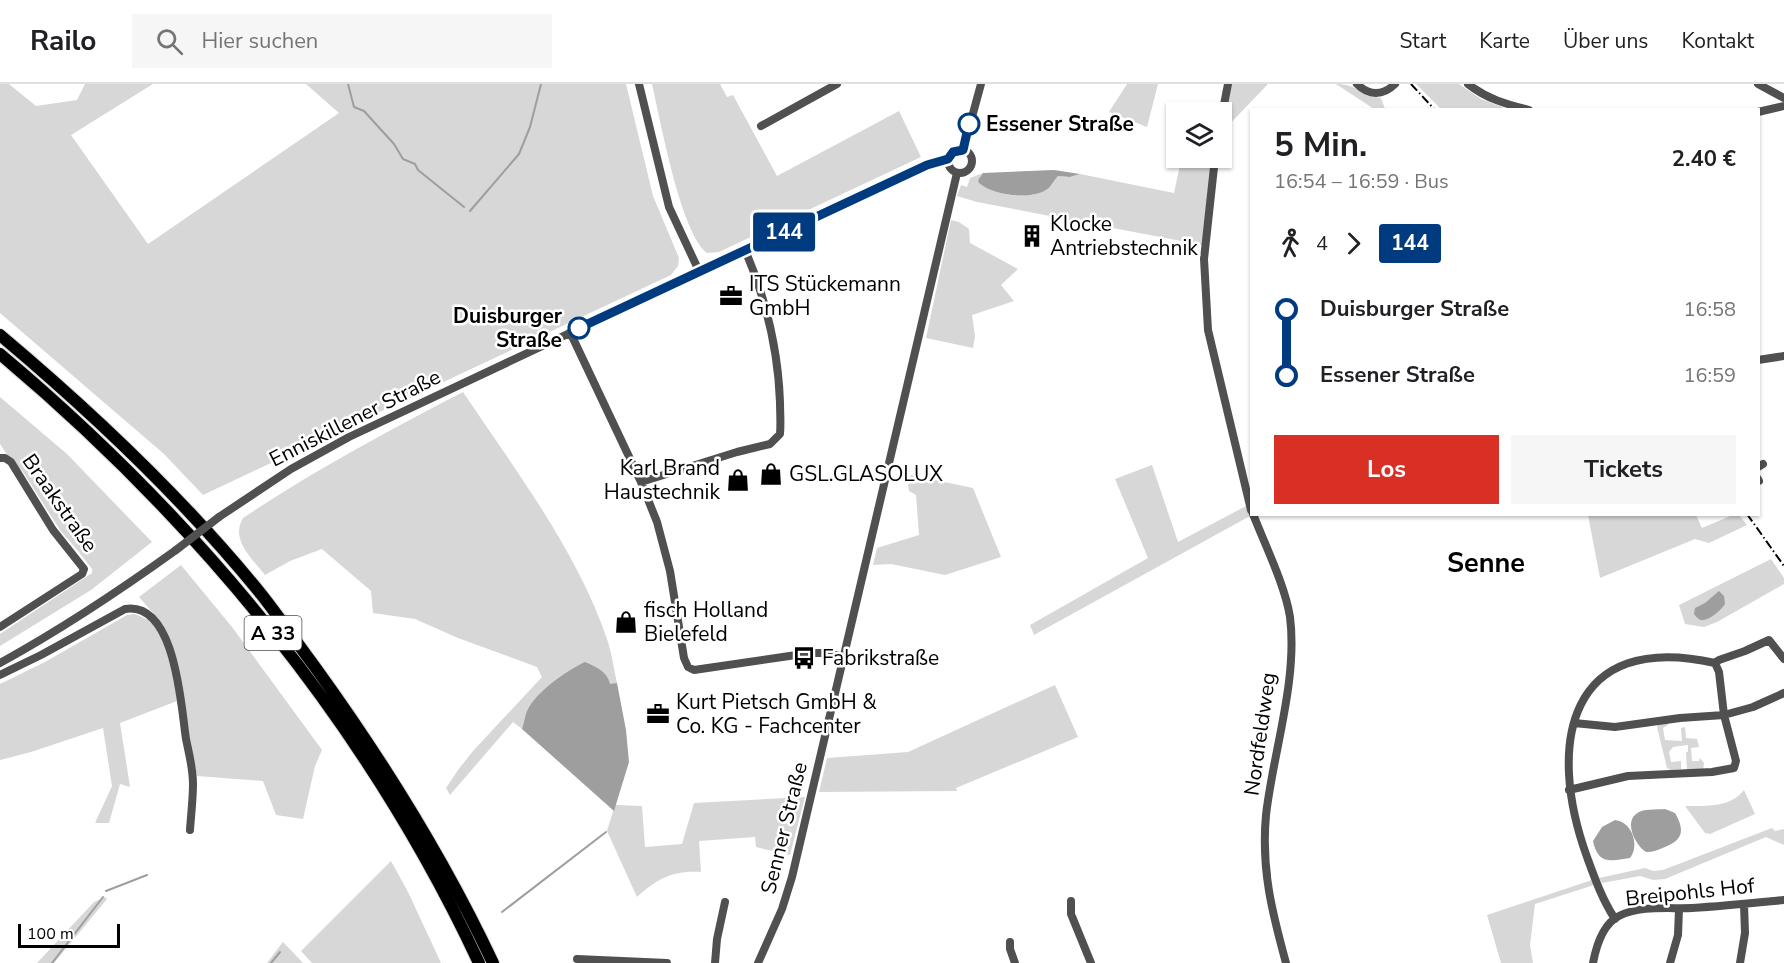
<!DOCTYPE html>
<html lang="de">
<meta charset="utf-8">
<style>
:root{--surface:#fff;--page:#f6f6f6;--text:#202124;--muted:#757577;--line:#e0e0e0;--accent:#d93025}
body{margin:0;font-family:"Nunito Sans",sans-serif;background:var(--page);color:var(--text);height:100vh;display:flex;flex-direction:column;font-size:22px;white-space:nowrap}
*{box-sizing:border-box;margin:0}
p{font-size:20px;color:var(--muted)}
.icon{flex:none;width:33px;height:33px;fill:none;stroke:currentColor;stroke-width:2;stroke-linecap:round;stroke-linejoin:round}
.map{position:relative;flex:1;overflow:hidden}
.panel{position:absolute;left:1250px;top:24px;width:510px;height:408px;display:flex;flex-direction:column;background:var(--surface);border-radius:0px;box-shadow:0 2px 4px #0004}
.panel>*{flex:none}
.badge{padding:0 12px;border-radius:4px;font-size:21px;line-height:39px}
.controls{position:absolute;left:1166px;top:18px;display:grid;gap:12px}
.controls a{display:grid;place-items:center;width:66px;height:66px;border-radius:0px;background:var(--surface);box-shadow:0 2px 4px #0004;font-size:30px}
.scale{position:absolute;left:18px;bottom:15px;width:102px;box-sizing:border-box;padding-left:6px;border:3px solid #000;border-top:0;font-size:16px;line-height:21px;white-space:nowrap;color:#000;-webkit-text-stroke:4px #fff;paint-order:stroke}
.map>.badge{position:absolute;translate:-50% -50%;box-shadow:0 0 0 3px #fff}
.legs{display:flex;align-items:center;gap:9px;height:66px;padding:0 24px;font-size:20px}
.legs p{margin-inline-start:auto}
.summary{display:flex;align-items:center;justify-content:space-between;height:102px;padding:0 24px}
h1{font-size:33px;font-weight:700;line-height:45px}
.button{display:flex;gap:12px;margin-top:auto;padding:12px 24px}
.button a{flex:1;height:69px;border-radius:0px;background:var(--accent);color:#fff;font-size:24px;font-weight:700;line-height:69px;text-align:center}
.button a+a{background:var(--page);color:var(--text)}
ul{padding:0 24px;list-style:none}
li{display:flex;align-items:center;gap:21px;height:66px;font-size:22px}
li i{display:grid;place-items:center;width:9px;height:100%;margin:0 8px;background:currentColor}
li i::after{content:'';width:15px;height:15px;margin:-8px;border:4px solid;border-radius:50%;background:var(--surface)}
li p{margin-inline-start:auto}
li:first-child i{background:linear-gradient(#0000 50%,currentColor 0)}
li:last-child i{background:linear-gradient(currentColor 50%,#0000 0)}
header{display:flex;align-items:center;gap:36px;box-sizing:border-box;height:84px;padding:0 30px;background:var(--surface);border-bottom:2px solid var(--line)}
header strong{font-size:28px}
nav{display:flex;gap:33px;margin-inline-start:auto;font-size:21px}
.search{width:420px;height:54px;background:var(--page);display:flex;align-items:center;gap:15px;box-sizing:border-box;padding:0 21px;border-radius:0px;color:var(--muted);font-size:22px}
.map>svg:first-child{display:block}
</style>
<header>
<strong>Railo</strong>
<div class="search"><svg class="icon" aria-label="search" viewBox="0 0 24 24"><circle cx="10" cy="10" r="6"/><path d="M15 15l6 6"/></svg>Hier suchen</div>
<nav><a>Start</a><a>Karte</a><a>Über uns</a><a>Kontakt</a></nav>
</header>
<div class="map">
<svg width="1784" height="879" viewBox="0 0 1784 879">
<rect width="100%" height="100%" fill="#fff"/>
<path fill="#d7d7d7" d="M0,0h9l27,22 41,-6 8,-16h68l-82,51 77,109 191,-131 -33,-29h320l27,112 26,62 -1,8 -7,9 -468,220 -39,-41 -164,-141z
M652,0h68l7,13 6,-2 44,81 122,-65 22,46 -202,95 -12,1c-26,-19 -47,-134 -55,-169z
M1127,0h31l-11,43 -38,-15z
M1230,0h38l-47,49v-2z
M1336,0c21,0 25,11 45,14l4,11h-11z
M1416,0h43l22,15 26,10h-66z
M1181,76l30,7 -9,78 -225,-43 -20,-6 4,-11 6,2 3,-9 13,-5 -5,7c12,17 55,21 71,8 4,-3 6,-9 9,-12l12,1 10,-3 94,19z
M951,136l8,2 10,7 1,14 48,26 -17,16 13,16 -42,14 3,21 -2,12 -47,-10z
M463,308c53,79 115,160 145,250 4,13 6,28 9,41l-89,27 -6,19 -9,-7 -63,73 -4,-7 12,-18 15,-19 69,-74 -5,-10 -79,-29 -43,-19 -42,-6 -2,-22 -49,-42 -32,12 -25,14c-13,-17 -35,-35 -22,-57 70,-47 145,-87 220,-126z
M0,313l67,57 85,88 -61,48 -91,56v-12l92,-61v-4l-14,-18 -18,-21 -37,-58 -15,-16 -8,-12z
M1152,381l26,77 68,-36 4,10 -216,119 -4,-10 118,-67 -33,-79z
M911,391l62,13 28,69 -56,18 -54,-11 -18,1 4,-17 42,-13 -3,-40 -7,-4 -1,-6z
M1588,431h108l6,13 31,-13h6l8,10 -38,18 -14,-4 -95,39z
M1771,475l13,19v6l-67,38 -13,5 -19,-3 -6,-19z
M181,481l51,62 90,123 -7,16 -12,53 -27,-4 -13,-34 -66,-5 -8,-37 -12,-38 -57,22 10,64 -10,-3 -11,39h-14l17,-37 -9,-58 -72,24 -31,8v-76l45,-22 82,-47 8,-1 11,5 7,-6 -14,-16z
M1055,601l23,52 -122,51 1,3 -138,1 8,-34 81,-6z
M1668,639v2l-5,3 2,12 17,1 -1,-13 4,-1 1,11 11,1 2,8 -8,1 1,13h7l1,-3 4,5 -1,7h-16l-1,-18h2v-7l-15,2 -4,5 2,10 10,-1v8l-10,1 -4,-2 -10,-41 2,-3z
M1744,706l11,24 -45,20 -5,-1 -20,-27c21,0 45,2 59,-16z
M805,713l-15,58 -34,-8 -1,-10 -56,4 2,31c-29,-2 -44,7 -64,25l-30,-66 8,-26 27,1 3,41 37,-3 12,-41z
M1772,744l3,3 9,-2v16l-18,-8 -101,42 -12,1 -13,-4 -38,7 -3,-5 46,-10 8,3 10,-1z
M391,777l17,31 33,71h-129l-11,-12z
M1592,796l2,5 -59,19 -5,41 3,18h-32l-14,-48z
M105,813l2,2 -53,64h-17l57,-61z
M283,858l20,21h-36z"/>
<path fill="#9e9e9e" d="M1054,86l26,4 -10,3 -12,-1c-3,3 -6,9 -9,12 -16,13 -55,8 -70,-5l-1,-3 5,-7z
M1719,507l5,5 1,8c-4,6 -15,16 -22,16 -3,1 -7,-3 -9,-6l1,-6 10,-5z
M585,578c11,5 22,9 25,22l7,-1 9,47 3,32 -15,49 -92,-82c2,-6 3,-13 5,-18 9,-19 39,-40 58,-49z
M1665,725l10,4c10,17 8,27 -10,34 -7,3 -12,5 -19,5 -10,-6 -22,-29 -10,-38 7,-6 20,-4 29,-5z
M1615,736c17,2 25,25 15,38 -19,3 -32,7 -37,-17l9,-14z"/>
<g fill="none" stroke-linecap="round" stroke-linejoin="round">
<path stroke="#9e9e9e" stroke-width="2" d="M348,0l6,23 10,4 30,33 9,15 12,5 3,6 46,37
M470,127l49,-57 11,-27 11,-43
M106,807l41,-16
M502,828l104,-80
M52,879l51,-66
M271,879l9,-11"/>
<g stroke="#dbdbdb" stroke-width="14">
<path id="highway" d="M0,251c94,79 184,164 261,259 19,24 36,49 54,73 68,94 129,192 178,296
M0,270c199,167 369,373 479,609"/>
</g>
<path stroke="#505050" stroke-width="8" d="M639,0l30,123 30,64
M1357,0c12,12 26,12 38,0
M1468,0c19,15 38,20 61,26
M1758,0l26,14
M1758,28l26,-6
M1221,36l7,-36
M761,42l76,-42
M948 77a12 12 0 1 1 24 0a12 12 0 1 1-24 0Z
M963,66l18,-66
M1215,74l-11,101 4,71 43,180
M570,248l71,150 16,40 13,49 14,87 4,9 6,3 116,-17h15l20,4
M1758,276l26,-4
M0,374h5l6,4 42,68 31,39 -2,5 -82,53
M1758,383l5,-3
M1758,395l1,2
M641,398l96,-30 33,-8 10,-10c1,-11 0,-22 0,-32 -2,-54 -14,-103 -35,-152
M1253,430c12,31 32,71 37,103 8,63 -17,136 -24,198 -5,54 6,97 20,148
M219,433l72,-48 58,-32 578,-272 21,-6
M0,579c62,-34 119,-72 176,-113
M1715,579l4,-3 26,-9 24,-11 15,19
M0,591l41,-20 84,-46c51,-8 56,98 61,130 3,15 7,29 7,45 0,15 -2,31 -3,46
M1574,639l41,4 65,-9 44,-3 29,-8 31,-14
M1569,706l59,-14 84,-4 22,-4 2,-7 -12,-46 -5,-43 -4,-9c-147,-33 -169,81 -128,194 8,22 15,42 28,62
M1071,817v13l20,49
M1010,858v7l5,14
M577,875l90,4
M715,879l2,-24 8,-37
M758,879l24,-54 10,-32 165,-704
M1593,879c3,-16 10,-39 26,-47 21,-11 51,-7 73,-8 31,-2 61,-5 92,-8
M1670,879l8,-28 1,-26
M1740,879l5,-30 -1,-29"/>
<use href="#highway" stroke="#000" stroke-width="12"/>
<path stroke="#000" stroke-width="2" stroke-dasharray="9 3 1.5 3" stroke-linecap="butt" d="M1411,0l24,26
M1747,430l37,52"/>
<path stroke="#505050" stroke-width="8" d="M176,466l43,-33"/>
</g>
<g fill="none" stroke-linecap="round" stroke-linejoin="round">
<g stroke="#fff" stroke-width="14">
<path id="line-1" d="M579,244l348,-163 21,-6 5,-7 10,-2 6,-26"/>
</g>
<use href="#line-1" stroke="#003b80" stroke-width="9"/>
</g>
<defs>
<g id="building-bare" transform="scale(1.8)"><path d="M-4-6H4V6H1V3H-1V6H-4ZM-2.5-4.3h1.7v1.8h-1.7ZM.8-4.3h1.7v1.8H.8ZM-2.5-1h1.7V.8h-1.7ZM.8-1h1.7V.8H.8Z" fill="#000" stroke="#fff" stroke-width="2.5" paint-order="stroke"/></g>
<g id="office-bare" transform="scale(1.8)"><path d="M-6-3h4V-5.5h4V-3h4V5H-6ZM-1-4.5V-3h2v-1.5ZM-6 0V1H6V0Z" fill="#000" stroke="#fff" stroke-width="2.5" paint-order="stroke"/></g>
<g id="shop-bare" transform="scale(1.8)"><path d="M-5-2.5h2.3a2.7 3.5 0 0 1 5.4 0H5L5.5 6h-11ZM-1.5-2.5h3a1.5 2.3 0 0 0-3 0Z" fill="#000" stroke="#fff" stroke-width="2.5" paint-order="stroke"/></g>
<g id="bus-bare" transform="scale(1.8)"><path d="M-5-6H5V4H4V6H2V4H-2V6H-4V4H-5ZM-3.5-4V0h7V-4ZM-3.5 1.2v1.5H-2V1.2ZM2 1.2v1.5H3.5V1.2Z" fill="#000" stroke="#fff" stroke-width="2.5" paint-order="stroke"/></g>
</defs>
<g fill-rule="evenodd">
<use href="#building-bare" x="1032" y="152"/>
<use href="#office-bare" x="731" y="212"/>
<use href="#shop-bare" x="771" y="390"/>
<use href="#shop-bare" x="738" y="396"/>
<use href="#shop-bare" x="626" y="538"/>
<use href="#bus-bare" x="804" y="574"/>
<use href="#office-bare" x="658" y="630"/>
</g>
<g fill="#fff" stroke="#003b80" stroke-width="3">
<circle cx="969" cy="40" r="10"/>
<circle cx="579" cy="244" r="10"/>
</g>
<g text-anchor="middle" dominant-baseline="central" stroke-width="5" stroke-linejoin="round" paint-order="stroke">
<rect fill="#fff" stroke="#4c4c4c" stroke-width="1.5" x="244.5" y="532" width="57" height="34" rx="4.5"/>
<g font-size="20" font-weight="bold" fill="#000">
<text x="273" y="549">A 33</text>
</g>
<g font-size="21" font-weight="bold" fill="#000" stroke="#fff" text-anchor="start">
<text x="986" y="40">Essener Straße</text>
<text x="562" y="232" text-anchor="end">Duisburger<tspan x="562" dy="24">Straße</tspan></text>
</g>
<g font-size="21" fill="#000" stroke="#fff" text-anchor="start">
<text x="1050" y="140">Klocke<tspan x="1050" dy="24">Antriebstechnik</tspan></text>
<text x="749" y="200">ITS Stückemann<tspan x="749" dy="24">GmbH</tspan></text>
<text x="720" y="384" text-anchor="end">Karl Brand<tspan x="720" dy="24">Haustechnik</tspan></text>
<text x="789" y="390">GSL.GLASOLUX</text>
<text x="644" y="526">fisch Holland<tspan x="644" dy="24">Bielefeld</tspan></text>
<text x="822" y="574">Fabrikstraße</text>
<text x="676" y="618">Kurt Pietsch GmbH &amp;<tspan x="676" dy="24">Co. KG - Fachcenter</tspan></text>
</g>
<g font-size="21" fill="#000" stroke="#fff">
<text transform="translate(355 334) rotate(-27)">Enniskillener Straße</text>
<text transform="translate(60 419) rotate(55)">Braakstraße</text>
<text transform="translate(1260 650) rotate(-82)">Nordfeldweg</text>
<text transform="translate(784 744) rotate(-76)">Senner Straße</text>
<text transform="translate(1690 808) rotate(-6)">Breipohls Hof</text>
</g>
<g font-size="27" font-weight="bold" fill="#000" stroke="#fff">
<text x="1486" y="479">Senne</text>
</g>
</g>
</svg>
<div class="controls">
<a><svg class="icon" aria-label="layers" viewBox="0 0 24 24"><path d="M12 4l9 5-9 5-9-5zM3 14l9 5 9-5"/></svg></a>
</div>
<div class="scale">100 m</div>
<b class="badge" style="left:784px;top:148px;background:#003b80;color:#fff">144</b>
<section class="panel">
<div class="summary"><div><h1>5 Min.</h1><p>16:54 – 16:59 · Bus</p></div><b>2.40 €</b></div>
<div class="legs"><svg class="icon" aria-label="walk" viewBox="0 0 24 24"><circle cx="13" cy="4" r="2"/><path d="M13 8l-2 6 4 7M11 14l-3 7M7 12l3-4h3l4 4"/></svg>4<svg class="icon" aria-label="forward" viewBox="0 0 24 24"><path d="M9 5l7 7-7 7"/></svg><b class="badge" style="background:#003b80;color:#fff">144</b></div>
<ul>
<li><i style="color:#003b80"></i><b>Duisburger Straße</b><p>16:58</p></li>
<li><i style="color:#003b80"></i><b>Essener Straße</b><p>16:59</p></li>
</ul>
<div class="button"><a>Los</a><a>Tickets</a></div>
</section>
</div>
